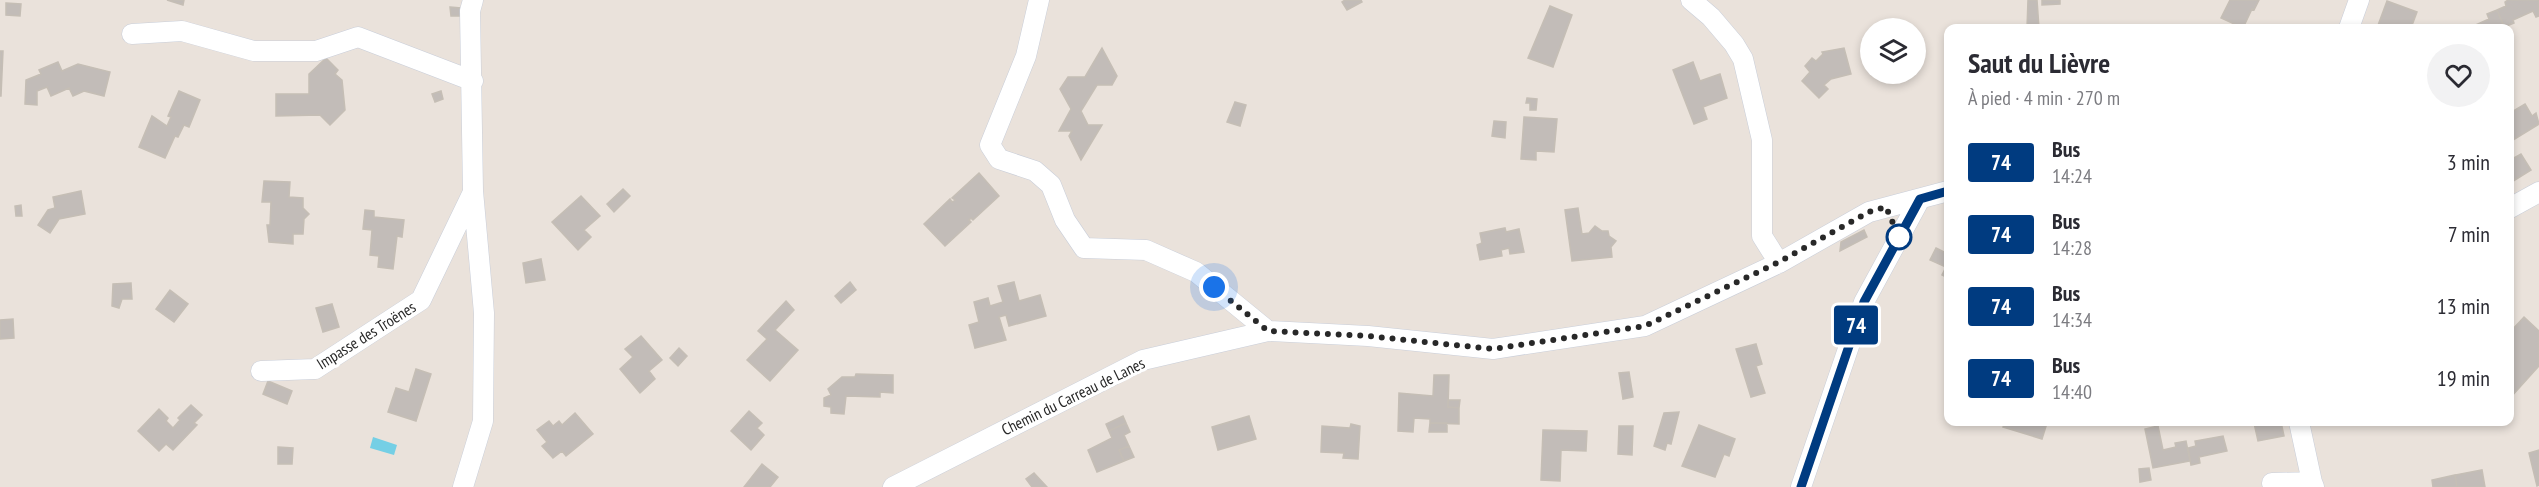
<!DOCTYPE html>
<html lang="fr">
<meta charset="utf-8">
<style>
:root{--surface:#fff;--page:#f2f2f3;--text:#2b2b33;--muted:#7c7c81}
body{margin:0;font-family:"PT Sans Narrow",sans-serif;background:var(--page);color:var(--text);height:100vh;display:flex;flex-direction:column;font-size:22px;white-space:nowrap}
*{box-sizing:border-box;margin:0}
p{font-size:20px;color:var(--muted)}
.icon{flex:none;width:33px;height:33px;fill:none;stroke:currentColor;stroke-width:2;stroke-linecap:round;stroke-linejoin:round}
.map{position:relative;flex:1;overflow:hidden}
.side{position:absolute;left:1944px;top:24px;width:570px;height:402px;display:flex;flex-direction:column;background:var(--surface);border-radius:12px;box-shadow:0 3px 9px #0003}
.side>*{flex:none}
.badge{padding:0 12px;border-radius:4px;font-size:21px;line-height:39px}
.tools{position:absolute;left:1860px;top:18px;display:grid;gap:12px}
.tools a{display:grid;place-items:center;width:66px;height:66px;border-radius:50%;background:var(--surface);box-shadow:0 3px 9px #0003;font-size:30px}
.you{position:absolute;width:30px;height:30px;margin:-15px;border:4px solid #fff;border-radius:50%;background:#1a73e8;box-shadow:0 0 0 9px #1a73e833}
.map>.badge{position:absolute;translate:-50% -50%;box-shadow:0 0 0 3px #fff}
.round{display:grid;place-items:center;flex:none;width:63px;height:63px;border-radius:32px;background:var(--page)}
.summary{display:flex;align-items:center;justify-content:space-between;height:102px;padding:0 24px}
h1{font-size:28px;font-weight:800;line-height:45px}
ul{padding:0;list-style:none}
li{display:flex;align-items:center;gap:18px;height:72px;padding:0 24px}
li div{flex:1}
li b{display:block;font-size:22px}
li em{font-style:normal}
li .badge{min-width:66px;font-weight:700;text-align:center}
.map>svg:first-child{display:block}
</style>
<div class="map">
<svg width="2539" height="487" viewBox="0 0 2539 487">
<rect width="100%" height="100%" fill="#eae2db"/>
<path fill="#75cfe5" d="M373,437l24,8 -3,10 -24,-7z"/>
<path fill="#c2bcb8" stroke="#c5beb5" stroke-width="1.5" d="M167,0h17l-1,5z
M1345,0h16l1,2 -15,8 -5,-8z
M2028,0h9l2,28h-12z
M2042,0h18v4l-18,1z
M2230,0h29l-5,10 -2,-1 -9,19 -22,-10z
M2508,0h31v16l-3,1 -3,-6 -20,9 1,3 -10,4 -7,-17 9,-4 -1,-4z
M2387,1l30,11 -6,16h-34z
M6,3l15,1 -1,12 -14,-1z
M1550,6l22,9 -19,52 -25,-9z
M450,7l11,1v8h-10z
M2497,10l8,18h-36l20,-9 -2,-5z
M1102,48l15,28 -5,9h-15l-16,26 7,14h14l-21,35 -12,-24 3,-5h-13l12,-22 -11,-20 8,-12h17z
M1844,48l7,26 -20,5 -7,6 4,4 -9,9 -17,-17 8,-9 -5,-6 7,-8 4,3 7,-7 -1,-2z
M0,51h3l-2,45h-1z
M326,58l12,12 -3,4 7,6 3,30 -15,15 -10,-10 -44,1v-22h33v-20z
M58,62l4,9 16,-7 32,8 -6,24 -20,-5 -11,5 -4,-8 -18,8 -4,-9 -10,4v14l-12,-1 1,-24 15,-6 -2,-4z
M1693,62l7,19 20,-7 7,24 -24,9 4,12 -13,5 -21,-54z
M179,91l21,9 -11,27 -5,-2 -6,12 -3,-1 -10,22 -26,-11 13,-31 15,10 4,-9 -3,-1z
M441,91l2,8 -8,3 -3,-8z
M1527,98l10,1 -1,11h-6v-7h-4z
M1235,102l11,3 -6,21 -13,-4z
M2525,104l7,12 4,-3 3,11 -29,18v-29z
M1524,117l33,2 -3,33 -18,-1v9l-15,-1z
M1494,121l12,1 -1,16 -13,-2z
M2511,153l3,5 7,-4 10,16 -21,13z
M979,173l20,23 -26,24 -2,-2 -2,2 2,2 -26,24 -21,-22 26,-25 2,3 3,-2 -3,-2z
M264,181l26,1 -1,15 14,1v10l6,6 -5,5 -1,15h-10v10l-24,-2 -2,-17h3l1,-23h-9z
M623,189l7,7 -16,16 -7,-8z
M81,191l4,23 -26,5 -9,14 -12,-8 10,-15 7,-2 -2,-11z
M581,196l19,20 -16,14 7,7 -13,13 -26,-28z
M21,205l1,11h-6l-1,-10z
M1578,208l4,26 7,-1 6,-7 7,5h6l1,5 7,5 -5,6 1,10 -40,4 -7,-51z
M365,210l9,1v6l30,3 -2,17 -5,-1 -4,33 -15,-2 1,-11 -9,-1 2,-25 -9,-1z
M1505,228l1,4 13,-3 5,23 -14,2 -1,-6 -8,2 1,6 -22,4 -3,-15 5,-2 -2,-10z
M1864,230l3,7 -27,14 1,-9z
M1936,248l12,6v24l-6,-3 4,-8 -16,-7z
M541,259l4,21 -19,3 -3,-20z
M850,282l6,8 -15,13 -6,-7z
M1014,282l5,19 21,-6 6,21 -37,10 -3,-11 -7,2 7,23 -31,8 -6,-23 10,-3 -5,-20 14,-4 2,8 13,-4 -5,-16z
M131,283l1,16h-10l-3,9 -7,-2 1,-22z
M170,290l18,14 -14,18 -18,-13z
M786,301l8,9 -19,20 23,20 -28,31 -23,-21 20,-21 -9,-8z
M332,304l7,23 -16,5 -7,-24z
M2524,317l15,14v35l-29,32v-66z
M13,319l1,19 -14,1v-19z
M641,336l21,24 -13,11 6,8 -15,14 -20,-24 13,-12 -8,-8z
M1756,344l6,20 -6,2 9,27 -14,4 -15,-48z
M679,348l8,8 -9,10 -8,-8z
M416,369l15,5 -15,47 -28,-9 8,-24 13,4z
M1629,372l4,25 -10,2 -4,-26z
M856,374l37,1v18l-13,-1v5l-34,-1 -2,18 -13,-1v-6l-7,-1v-8l7,-3 -3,-6 14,-12h13z
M1434,375h15l-1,32 11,1v16l-29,-1v-4l-16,-1 -1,14 -15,-1 1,-38 34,3z
M268,381l24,10 -5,13 -24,-10z
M1448,400h12l-1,8 -11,-1z
M191,405l11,10 -8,8 3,2 -24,25 -7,-6 -7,7 -21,-20 21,-22 9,9 -2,3 7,7 7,-8 -2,-2z
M749,411l13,12 -5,5 7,7 -13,15 -20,-19z
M1679,412l-8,32 -4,-1 -2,7 -11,-4 10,-33z
M575,413l18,21 -27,22 -4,-5 -9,7 -11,-12 5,-4 -10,-12 12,-9 4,5 6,-5 3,4z
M1123,416l3,7 -17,8 -3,-7z
M1249,416l7,23 -38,11 -6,-23z
M2005,422h38l4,1 -5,16 -39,-12z
M2250,422h31l3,14 -26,5 -4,-18 -4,1z
M1126,423l4,9 -6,3 5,11 -10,4 5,11 -27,11 -9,-22 24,-12 -3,-7z
M1430,423h17v9h-18z
M1351,424l9,2 -2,33 -15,-1 1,-5 -23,-1 1,-26 28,2z
M1699,425l36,14 -6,17 -5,-2 -9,23 -33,-11z
M1619,426h14l-1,29 -14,-1z
M2158,426l5,24 13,-3 -1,-4 11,-2 4,20 -37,7 -8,-39z
M1543,430l44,1 -1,20 -25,-1 -1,31 -19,-1z
M2223,436l4,15 -28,6 1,6 -9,2 -3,-17 8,-2 -1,-5z
M1129,446l5,11 -10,4 -5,-11z
M278,447l15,1 -1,16h-14z
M2539,450v35l-2,1 -8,-33z
M762,464l16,13 -8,10h-26z
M2149,468l2,12 -11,2 -1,-13z
M2482,470l3,17h-28l-2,-12z
M1034,473l13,14h-15l-6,-8z
M2455,475l2,12h-24l-1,-7z"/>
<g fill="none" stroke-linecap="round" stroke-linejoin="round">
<g stroke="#c9ced9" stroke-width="21">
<path id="minor" d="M1039,0l-13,56 -36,89 9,14 36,12 16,14 14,35 19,28 62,2 50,22 72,59
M1691,0l20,17 23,27 9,15 19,81v96l17,27
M2349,28l10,-28
M132,34l50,-3 72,20h62l42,-14 115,44
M2510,208l29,-16
M261,371l54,-2 106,-69 52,-108
M2299,422l13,60
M2272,483l40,-1 2,5
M463,487l20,-66 1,-108 -11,-122 -3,-180 3,-11
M893,487l250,-127 125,-29 100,5 125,13 152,-23 134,-63 90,-51 79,-21
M1801,487l63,-185 56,-103"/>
</g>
<use href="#minor" stroke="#fff" stroke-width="20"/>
</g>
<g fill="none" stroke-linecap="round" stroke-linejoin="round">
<g stroke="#fff" stroke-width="14">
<path id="line" d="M1801,487l63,-185 56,-103 28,-8"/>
</g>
<use href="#line" stroke="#003b80" stroke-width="9"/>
<path stroke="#282828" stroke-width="6" stroke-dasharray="0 10.8" d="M1214,287l54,44 100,5 125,13 152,-23 134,-64 90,-50 17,-5 13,30"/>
</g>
<circle fill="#fff" stroke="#003b80" stroke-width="3" cx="1899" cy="237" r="12"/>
<g text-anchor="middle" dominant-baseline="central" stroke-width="6" stroke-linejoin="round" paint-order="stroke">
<g font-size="16" fill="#282828" stroke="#fff">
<text transform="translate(366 335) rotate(-32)">Impasse des Troënes</text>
<text transform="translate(1073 396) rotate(-26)">Chemin du Carreau de Lanes</text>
</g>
</g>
</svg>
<div class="tools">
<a><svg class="icon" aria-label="layers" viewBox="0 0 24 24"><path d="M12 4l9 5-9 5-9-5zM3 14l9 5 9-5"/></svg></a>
</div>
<div class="you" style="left:1214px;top:287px"></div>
<b class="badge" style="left:1856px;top:325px;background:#003b80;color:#fff">74</b>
<section class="side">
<div class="summary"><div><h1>Saut du Lièvre</h1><p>À pied · 4 min · 270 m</p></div><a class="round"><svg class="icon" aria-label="heart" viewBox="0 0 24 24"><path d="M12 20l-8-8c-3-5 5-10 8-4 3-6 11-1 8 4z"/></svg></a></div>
<ul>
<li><span class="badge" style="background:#003b80;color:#fff">74</span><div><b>Bus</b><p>14:24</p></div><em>3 min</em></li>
<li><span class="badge" style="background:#003b80;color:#fff">74</span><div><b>Bus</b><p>14:28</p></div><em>7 min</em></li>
<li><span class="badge" style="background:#003b80;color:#fff">74</span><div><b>Bus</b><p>14:34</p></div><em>13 min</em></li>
<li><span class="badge" style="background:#003b80;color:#fff">74</span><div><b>Bus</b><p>14:40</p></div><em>19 min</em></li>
</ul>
</section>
</div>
